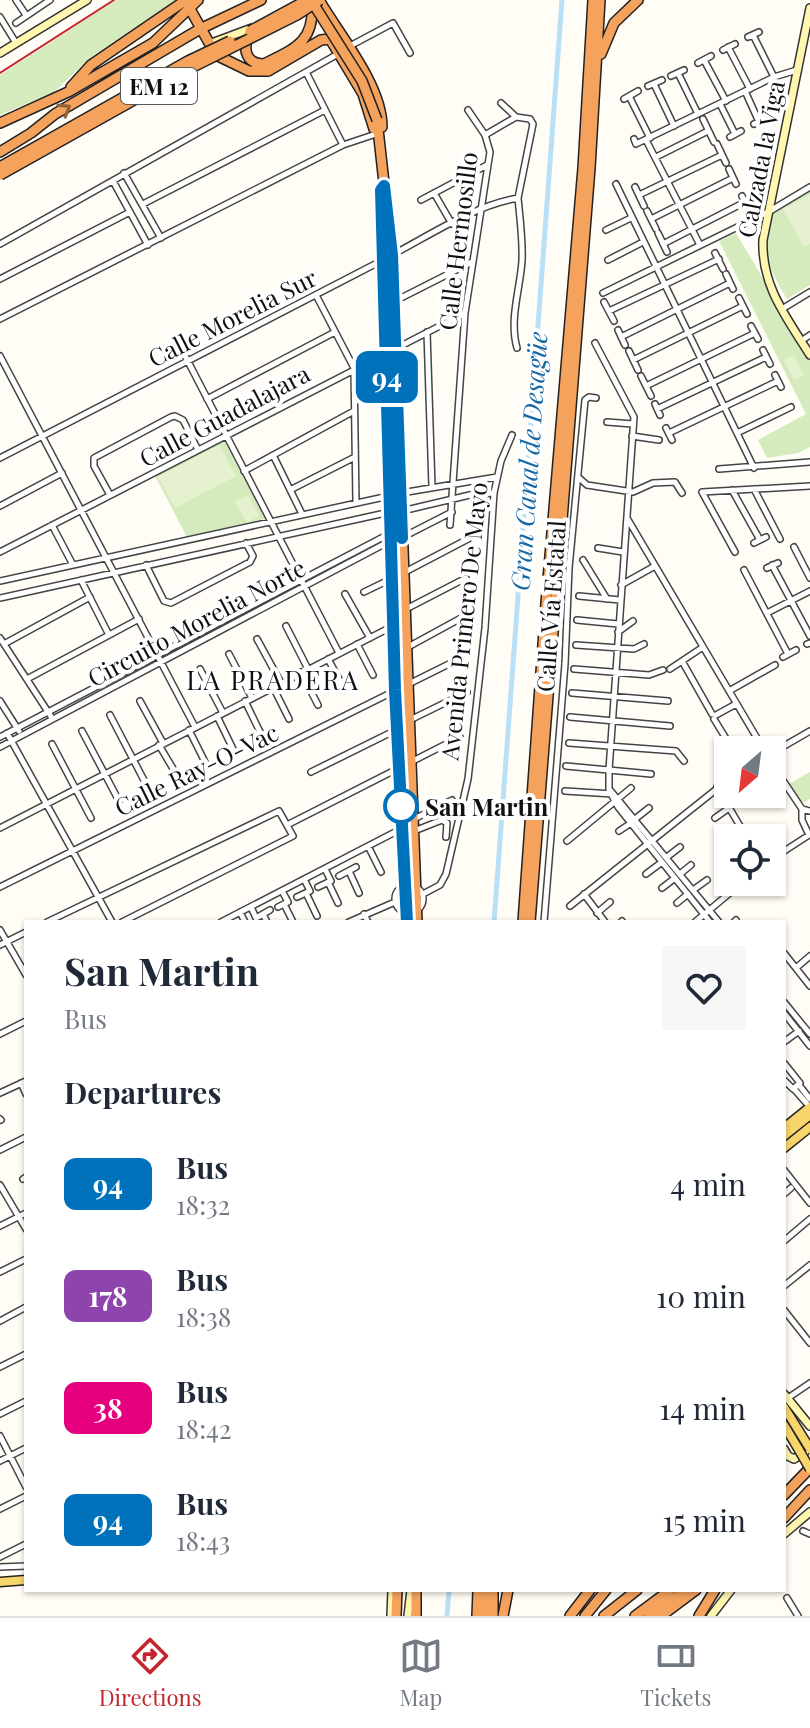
<!DOCTYPE html>
<meta charset="utf-8">
<style>
:root{--surface:#fff;--page:#f6f6f7;--text:#1f2937;--muted:#747a83;--line:#e0e1e3;--accent:#c4262e}
body{margin:0;font-family:"Playfair Display",serif;background:var(--page);color:var(--text);height:100vh;display:flex;flex-direction:column;font-size:30px;white-space:nowrap}
*{box-sizing:border-box;margin:0}
p{font-size:26px;color:var(--muted)}
.icon{flex:none;width:44px;height:44px;fill:none;stroke:currentColor;stroke-width:2;stroke-linecap:round;stroke-linejoin:round}
.map{position:relative;flex:1;overflow:hidden}
.side{position:absolute;left:24px;top:920px;width:762px;height:672px;display:flex;flex-direction:column;background:var(--surface);border-radius:0px;box-shadow:0 2px 6px #0004}
.side>*{flex:none}
.badge{padding:0 16px;border-radius:12px;font-size:28px;line-height:52px}
.needle{width:52px;rotate:208deg}
.tools{position:absolute;left:714px;top:736px;display:grid;gap:16px}
.tools a{display:grid;place-items:center;width:72px;height:72px;border-radius:0px;background:var(--surface);box-shadow:0 2px 6px #0004;font-size:40px}
.map>.badge{position:absolute;translate:-50% -50%;box-shadow:0 0 0 4px #fff}
h2{padding:0 40px;font-size:30px;line-height:72px}
.round{display:grid;place-items:center;flex:none;width:84px;height:84px;border-radius:0px;background:var(--page)}
.head{display:flex;align-items:center;justify-content:space-between;height:136px;padding:0 40px}
h1{font-size:38px;font-weight:700;line-height:60px}
ul{padding:0;list-style:none}
li{display:flex;align-items:center;gap:24px;height:112px;padding:0 40px}
li div{flex:1}
li b{display:block;font-size:30px}
li em{font-style:normal}
li .badge{min-width:88px;font-weight:700;text-align:center}
.dock{display:flex;justify-content:space-around;align-items:center;height:112px;border-top:2px solid var(--line);background:var(--surface);font-size:22px;color:var(--muted)}
.dock a{display:grid;justify-items:center;gap:4px}
.dock .current{color:var(--accent)}
.map>svg:first-child{display:block}
</style>
<div class="map">
<svg width="810" height="1616" viewBox="0 0 810 1616">
<rect width="100%" height="100%" fill="#fffdf5"/>
<path fill="#d5ebbd" d="M116,0h60l-85,57 -37,35 -54,23v-40z
M810,190v95l-23,14c-22,-36 -24,-47 -14,-88z
M736,233l74,125v89l-12,6 -31,5 -9,-18 48,-26 -87,-173z
M223,439l42,80 -78,18 -32,-61z
M810,772v27l-5,3 -7,-2 -11,-15z"/>
<path fill="#e6f2cf" d="M810,195v49l-6,3 -21,-38z
M794,355l10,20 -10,5 -10,-20z
M219,445l17,31 -61,32 -17,-31z
M248,495l11,21 -12,7 -12,-21z"/>
<g fill="none" stroke-linecap="round" stroke-linejoin="round">
<path stroke="#b9e0f7" stroke-width="5" d="M494,922l68,-922
M447,1616l2,-26"/>
<g stroke="#444" stroke-width="8">
<path id="street" d="M16,0l10,15
M0,17l16,26
M16,23l34,-23
M753,35l21,42
M748,37l11,-5
M348,47l45,-24 17,30
M728,47l22,42
M723,50l12,-6
M704,60l22,41
M698,63l13,-7
M306,72l37,73
M678,73l20,41
M671,76l13,-6
M654,84l20,42
M648,86l14,-6
M745,91l14,31
M629,96l21,42
M624,99l14,-8
M501,103l15,14 14,2 3,5 -15,74
M720,104l15,30
M703,119l11,23
M754,124l11,-5
M485,135l31,-18
M730,137l11,-6
M634,139l2,5 138,-67 23,-7
M646,140l54,105
M717,144l9,19
M656,157l52,-26
M729,169l7,15
M124,173l37,65
M113,181l35,64
M616,184l138,284
M635,187l9,19
M434,193l18,31
M639,195l83,-40
M742,196l12,23
M421,200l66,-35
M143,204l182,-94
M647,211l9,18
M651,219l82,-41
M606,230l25,-12
M658,233l9,19
M0,244l338,-190
M663,244l82,-42
M715,253l8,16
M392,255c40,-21 81,-49 126,-57 2,21 5,43 4,63 -2,29 -13,58 -5,87
M608,260l35,-18
M726,274l7,15
M0,279l130,-67
M603,293l167,-82 40,-24
M316,295l38,73 2,135
M739,298l8,16
M395,301l77,-39
M604,302l10,19
M782,309l28,-17
M609,311l110,-52
M0,319l343,-174 36,-12
M751,326l7,13
M618,330l7,15
M427,332l5,155
M621,337l109,-54
M801,341l9,-6
M595,343l39,74 -25,353v20l9,17 92,115
M181,348l158,305
M763,350l7,14
M629,351l9,19
M0,356l195,371
M633,360l110,-54
M775,375l6,12
M641,376l10,20
M646,386l109,-53
M207,399l128,-67
M655,404l5,11
M657,409l109,-52
M607,422l26,2
M666,428l6,12
M669,433l109,-52
M737,433l54,-26
M632,436l27,4
M273,455l29,59
M0,458l383,-198
M719,469l91,-7
M244,471l110,-60
M578,477l9,8 46,7 20,-9 22,-1 7,11
M754,489l26,50
M290,490l65,-33
M732,490l28,50
M401,493l96,-16
M110,495l-16,-29v-8l77,-41 4,-1 8,4 15,30
M0,506l62,-33
M402,511l72,-17 20,-1
M627,518l137,232
M52,525l21,40
M450,525l15,-212 25,-161 -5,-17 -17,-25
M403,537l49,-25
M754,543l12,-6
M794,547l16,31
M598,548l25,4
M0,552l465,-239
M735,552l-33,-60 108,-6
M583,560l24,39
M146,565l18,36 7,2 79,-41 3,-6 -7,-13
M772,565l38,71
M767,568l11,-5
M744,570l44,84
M405,572l63,-33
M81,580l28,55
M0,581l389,-85
M621,585l34,-19
M364,592l27,-13
M345,594l25,44
M579,596l41,4
M0,598l390,-86
M406,609l60,-31
M767,613l43,-22
M577,620l41,4
M286,626l22,43
M618,632l15,-11
M0,638l52,80
M257,639l24,44
M4,644l86,-47
M357,644l16,31
M807,644l3,-1
M576,645l58,4 10,-5
M408,647l55,-30
M229,654l23,44
M783,657l13,-7
M328,659l17,31
M682,661l30,53
M200,669l23,44
M574,669l75,6 14,-5
M670,669l33,-22
M301,672l17,33
M27,679l112,-60
M273,687l16,32
M729,691l46,-26
M572,693l96,8
M0,701l19,30
M140,701l23,42
M245,701l16,33
M110,715l37,71
M716,715l20,-11
M217,716l16,33
M570,717l100,9
M714,719l19,31
M410,720l57,-28
M189,730l16,32
M82,731l37,70
M7,733l105,189
M0,737l389,-203 15,-4
M569,743l107,8 8,10
M52,744l39,74
M159,745l16,27
M0,747l390,-206
M772,753l38,-22
M772,764l30,45
M566,766l85,8
M311,772l85,-42
M717,787l30,51
M610,790l109,132
M565,791l48,3
M802,809v11l7,15
M802,809l8,2
M715,818l14,-10
M414,819l38,-19
M635,819l14,-11
M287,825l173,-88
M0,828l393,-202
M414,831l28,-11 5,3 -1,14
M619,831l12,-8
M727,836l13,-10
M567,841l64,-53
M368,846l13,26
M667,857l13,-10
M772,859l37,-24
M349,871l10,22
M646,874l16,-12
M680,874l11,-9
M339,876l17,-9
M772,878l5,9
M328,882l10,21
M395 899a14 14 0 1 1 28 0a14 14 0 1 1-28 0Z
M0,887l461,-229
M318,887l13,-6 -6,-12
M662,888l13,-10
M693,890l14,-10
M306,893l11,23
M423,894l17,-9 6,-11 22,-95 17,-151 9,-135 7,-32 11,-26
M584,894l21,28
M297,897l13,-6 -6,-12
M677,903l11,-9
M284,904l9,18
M570,906l158,-126
M251,907l5,11 14,-8
M278,907l10,-5 -6,-11
M240,912l5,10
M597,913l13,-11
M263,914l4,8
M364,914l4,8
M47,922l232,-111 14,25 -171,86
M221,922l180,-93
M349,922l46,-20
M544,922l21,-258 4,-96 16,-168 4,-3 7,1
M621,922l1,-1
M695,922l48,-40
M734,922l2,-2
M0,930l26,45
M0,945l26,-13
M784,953l26,33
M796,968l14,-12
M784,1002l26,32
M784,1013l26,33
M0,1034l26,-13
M784,1042l15,-11
M784,1063l16,20 -7,6 -9,-9
M21,1083l5,11
M799,1085l11,14
M794,1089l16,18
M0,1093l26,-12
M0,1119l1,1
M0,1150l26,-13
M784,1170l26,33
M23,1179l3,-2
M0,1185l26,44
M784,1194l7,-6
M0,1226l26,-13
M784,1241l26,-22
M0,1272l26,-13
M784,1286l26,-21
M784,1310l26,33
M0,1321l26,-14
M0,1367l26,-13
M788,1398l22,-15
M0,1414l26,-13
M0,1436l26,51
M0,1461l26,-13
M0,1509l26,-13
M803,1531l7,3
M0,1557l26,-13
M0,1567l26,-1
M787,1598l11,18"/>
</g>
<g stroke="#333" stroke-width="10">
<path id="secondary" d="M810,8l-47,232c-2,46 24,78 47,115
M209,44l43,-16
M0,53l87,-53
M784,1394l26,32
M784,1449l4,7 6,3 11,-7
M784,1534l26,-22
M391,1616l1,-26
M408,1616l3,-26
M711,1616l20,-26"/>
</g>
<g stroke="#222" stroke-width="11">
<path id="primary" d="M784,1128l26,-21
M784,1136l26,-21
M784,1148l26,-21
M784,1407l23,37
M784,1425l15,25
M0,1582l26,-2"/>
</g>
<g stroke="#222" stroke-width="12">
<path id="highway" d="M188,0l2,9 26,46 33,16h19l53,-31 9,-1
M319,0c21,36 63,85 63,127
M248,36c-5,14 -2,28 16,28 32,-16 51,-22 48,-63
M330,39l33,55 11,35
M601,54l13,-31 24,-23
M71,87l20,-22 95,-65
M377,120l15,135 25,667
M0,123l68,-31 85,-49 45,-43
M0,152l31,-19 24,-19 145,-85 61,-29
M384,186l-3,4 14,500 12,232
M523,922l23,-319 37,-435 10,-168
M530,922l60,-754 10,-168
M784,1495l26,-27
M784,1518l26,-28
M493,1590v26
M396,1616l1,-26
M416,1616v-26
M477,1616l1,-26
M486,1616v-26
M503,1616l5,-26
M570,1616l20,-26
M585,1616l21,-26
M604,1616l33,-26
M635,1616l35,-26
M648,1616l38,-26
M661,1616l35,-26
M699,1616l16,-26"/>
</g>
<use href="#street" stroke="#fff" stroke-width="5"/>
<use href="#secondary" stroke="#fff6b0" stroke-width="7"/>
<use href="#primary" stroke="#f9d66b" stroke-width="8"/>
<use href="#highway" stroke="#f5a25d" stroke-width="9"/>
<path stroke="#c4262e" stroke-width="2" d="M0,73l114,-73"/>
<g stroke="#222" stroke-width="11" stroke-linecap="butt">
<path id="primary-bridge" d="M807,1444l3,5
M799,1450l11,19"/>
</g>
<g stroke="#222" stroke-width="12" stroke-linecap="butt">
<path id="highway-bridge" d="M311,0l51,81 15,39
M250,31l57,-31
M0,167l188,-106 42,-20
M0,175l191,-107 106,-53 23,-15"/>
</g>
<use href="#primary-bridge" stroke="#f9d66b" stroke-width="8"/>
<use href="#highway-bridge" stroke="#f5a25d" stroke-width="9"/>
</g>
<defs><path id="oneway-chevron" d="M-2-3.5L2.5 0L-2 3.5" fill="none" stroke-width="1.6" stroke-linecap="round" stroke-linejoin="round" transform="scale(2)"/></defs>
<use stroke="#8e613b" href="#oneway-chevron" transform="translate(65 109) rotate(-31)"/>
<g fill="none" stroke-linecap="round" stroke-linejoin="round">
<g stroke="#fff" stroke-width="18">
<path id="line" d="M402,538l-10,-283 -8,-69 -3,4 14,500 12,232"/>
</g>
<use href="#line" stroke="#0072bc" stroke-width="12"/>
</g>
<circle fill="#fff" stroke="#0072bc" stroke-width="4" cx="401" cy="806" r="16"/>
<g text-anchor="middle" dominant-baseline="central" stroke-width="8" stroke-linejoin="round" paint-order="stroke">
<rect fill="#fff" stroke="#585858" stroke-width="2" x="121" y="68" width="76" height="36" rx="6"/>
<g font-size="22" font-weight="bold" fill="#111">
<text x="159" y="86">EM 12</text>
</g>
<g font-size="24" fill="#111" stroke="#fff">
<text transform="translate(760 159) rotate(-79)">Calzada la Viga</text>
<text transform="translate(457 241) rotate(-83)">Calle Hermosillo</text>
<text transform="translate(232 317) rotate(-27)">Calle Morelia Sur</text>
<text transform="translate(224 415) rotate(-28)">Calle Guadalajara</text>
<text transform="translate(550 606) rotate(-86)">Calle Vía Estatal</text>
<text transform="translate(463 621) rotate(-84)">Avenida Primero De Mayo</text>
<text transform="translate(196 622) rotate(-28)">Circuito Morelia Norte</text>
<text transform="translate(196 769) rotate(-26)">Calle Ray-O-Vac</text>
</g>
<g font-size="24" font-weight="bold" fill="#111" stroke="#fff" text-anchor="start">
<text x="425" y="806">San Martin</text>
</g>
<g font-size="26" font-style="italic" fill="#1768a6" stroke="#fff">
<text transform="translate(528 461) rotate(-86)">Gran Canal de Desagüe</text>
</g>
<g font-size="26" letter-spacing="2" fill="#111" stroke="#fff">
<text x="273" y="679">LA PRADERA</text>
</g>
</g>
</svg>
<div class="tools">
<a><svg class="needle" viewBox="-14 -14 28 28"><path d="M0-13l5 13h-10z" fill="#e53935"/><path d="M0 13l5-13h-10z" fill="#747a83"/></svg></a>
<a><svg class="icon" aria-label="locate" viewBox="0 0 24 24"><circle cx="12" cy="12" r="6"/><path d="M12 2v4M12 18v4M2 12h4M18 12h4"/></svg></a>
</div>
<b class="badge" style="left:387px;top:377px;background:#0072bc;color:#fff">94</b>
<section class="side">
<div class="head"><div><h1>San Martin</h1><p>Bus</p></div><a class="round"><svg class="icon" aria-label="heart" viewBox="0 0 24 24"><path d="M12 20l-8-8c-3-5 5-10 8-4 3-6 11-1 8 4z"/></svg></a></div>
<h2>Departures</h2>
<ul>
<li><span class="badge" style="background:#0072bc;color:#fff">94</span><div><b>Bus</b><p>18:32</p></div><em>4 min</em></li>
<li><span class="badge" style="background:#8e44ad;color:#fff">178</span><div><b>Bus</b><p>18:38</p></div><em>10 min</em></li>
<li><span class="badge" style="background:#e6007e;color:#fff">38</span><div><b>Bus</b><p>18:42</p></div><em>14 min</em></li>
<li><span class="badge" style="background:#0072bc;color:#fff">94</span><div><b>Bus</b><p>18:43</p></div><em>15 min</em></li>
</ul>
</section>
</div>
<nav class="dock">
<a class="current"><svg class="icon" aria-label="directions" viewBox="0 0 24 24"><path d="M12 3l9 9-9 9-9-9zM9 14v-3h6M13 9l2 2-2 2"/></svg>Directions</a>
<a><svg class="icon" aria-label="map" viewBox="0 0 24 24"><path d="M3 6l6-2 6 2 6-2v14l-6 2-6-2-6 2zM9 4v14M15 6v14"/></svg>Map</a>
<a><svg class="icon" aria-label="tickets" viewBox="0 0 24 24"><path d="M3 7h18v10H3zM15 7v10"/></svg>Tickets</a>
</nav>
